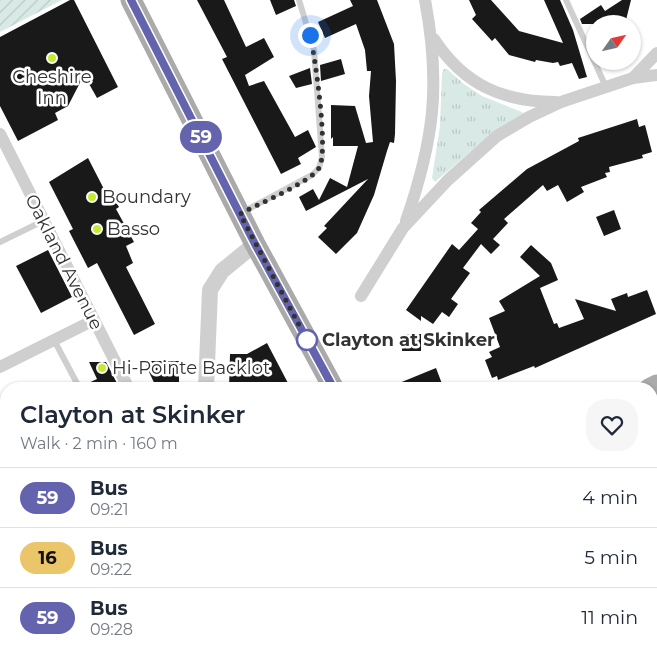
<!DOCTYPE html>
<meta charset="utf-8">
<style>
:root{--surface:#fff;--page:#f6f6f7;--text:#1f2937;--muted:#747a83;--line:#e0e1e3}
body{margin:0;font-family:Montserrat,sans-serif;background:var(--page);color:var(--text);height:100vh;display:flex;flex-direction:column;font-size:19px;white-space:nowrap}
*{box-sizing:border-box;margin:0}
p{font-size:16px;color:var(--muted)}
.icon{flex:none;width:28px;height:28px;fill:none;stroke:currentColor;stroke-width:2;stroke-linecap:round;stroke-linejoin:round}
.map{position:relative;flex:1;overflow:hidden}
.side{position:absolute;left:0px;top:382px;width:658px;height:276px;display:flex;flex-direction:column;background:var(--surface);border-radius:20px 20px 0 0;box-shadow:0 1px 4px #0004}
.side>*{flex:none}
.badge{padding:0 10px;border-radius:16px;font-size:18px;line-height:32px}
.needle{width:32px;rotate:56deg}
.controls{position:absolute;left:586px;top:15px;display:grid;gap:10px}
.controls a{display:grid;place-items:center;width:55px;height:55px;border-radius:50%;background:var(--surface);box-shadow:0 1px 4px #0004;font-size:25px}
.you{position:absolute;width:25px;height:25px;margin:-12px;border:4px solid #fff;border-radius:50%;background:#1a73e8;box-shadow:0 0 0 8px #1a73e833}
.map>.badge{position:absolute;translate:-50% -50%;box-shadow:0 0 0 2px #fff}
.round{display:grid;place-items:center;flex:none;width:52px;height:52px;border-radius:20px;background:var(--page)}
.overview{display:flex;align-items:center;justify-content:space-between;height:85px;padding:0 20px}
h1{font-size:24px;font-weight:600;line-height:38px}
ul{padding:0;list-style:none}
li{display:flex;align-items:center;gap:15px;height:60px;padding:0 20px;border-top:1px solid var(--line)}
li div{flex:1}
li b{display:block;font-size:19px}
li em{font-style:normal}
li .badge{min-width:55px;font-weight:700;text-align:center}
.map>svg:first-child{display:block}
</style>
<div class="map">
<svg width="657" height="658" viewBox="0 0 657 658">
<defs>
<pattern id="park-tufts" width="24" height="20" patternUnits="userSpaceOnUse" patternTransform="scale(1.25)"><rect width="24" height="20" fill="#d9eae6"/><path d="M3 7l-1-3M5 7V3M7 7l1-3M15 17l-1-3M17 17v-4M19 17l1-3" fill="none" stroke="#bbc9c6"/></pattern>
<pattern id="garden-furrows" width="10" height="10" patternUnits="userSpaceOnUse" patternTransform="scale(1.25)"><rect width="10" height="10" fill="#d9eae6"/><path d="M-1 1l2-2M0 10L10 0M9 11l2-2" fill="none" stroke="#bbc9c6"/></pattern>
</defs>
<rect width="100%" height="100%" fill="#fff"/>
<path fill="#d9eae6" d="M194,652l19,1 2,5h-21z"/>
<path fill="url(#park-tufts)" d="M444,69h3l17,15 18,12 42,17 -34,22 -55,47 -3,-4 8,-52 2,-53z
M657,413v245h-389l-3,-5 386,-1v-237z"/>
<path fill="url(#garden-furrows)" d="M0,0h62l-62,32z"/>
<path fill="#191919" d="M70,0h4l44,87 -21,11 -13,-23 -16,31 -13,7 3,7 -40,21 -18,-35v-69z
M197,0h27l22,47 18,-9 10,19 -29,18 4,11 15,-5 31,56 13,-7 8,17 -18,11 3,6 -20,10 -59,-115 5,-2z
M270,0h24l2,6 -20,9z
M350,0h27l17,44 2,37 -1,53 -1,9 -4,-1 -3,9 -13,44 -17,38 -21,21 -18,-17 9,-9 -3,-2 44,-47 -62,32 -7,-14 14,-8 6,11 11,-22 17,9 11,-41h-25v-9l-2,2v-34l24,1 11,37 7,-1 -4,-46 2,-25h-4l-2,-21 -9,-26 -31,14 -7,-16 35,-16z
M469,0h22l28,31 44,12 -19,-43h16l13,30 14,47 -8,2 -7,-16 -12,3 -2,-4 -5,1 -17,-3 -1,2 -26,-7 -14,-17 -3,3 -20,-22 4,-4z
M622,0h9l-6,24h-43l-2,-5 21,-14 4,6z
M341,59l4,15 -24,7 -1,-16z
M310,68l2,16 -16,4 -7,-12z
M637,119l2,8 6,-2 7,27 -10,3 1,3 -34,9 1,5 -5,1 2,4 -26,10 3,5 -17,10 -9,-17 -11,6 -4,-6 -39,34 4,4 -15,16 7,6 -9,9 -10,-10 -18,24 7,5 -19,26 7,5 -9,13 -7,-5 -9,12 -12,-8v5l-15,-11 46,-66 7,6 19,-21 -7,-6 10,-11 -2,-2 48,-41 52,-28 -1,-3z
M88,158l19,37 4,-2 8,14 -3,2 18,33 -8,4 7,17 -7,4 29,57 -21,11 -37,-72 -9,5 -19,-37 4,-2 -24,-47z
M614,210l7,19 -17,7 -8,-19z
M531,245l20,18 7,17 -18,8 14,36 3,-1 2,5 25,-9 -9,-20 41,12 -5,-12 16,-6 1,4 19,-7 9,24 -121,54 -1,-2 -36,14 -1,-4 -5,2 -7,-18 7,-3 -3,-5 11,-5 -11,-29 16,-7 -6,-10 41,-25 -20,-19z
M48,250l24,47 -31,16 -25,-47z
M402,334h19v17h-19z
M267,343l22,42 -7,4h-53l1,-35h17z
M144,361h35v22h-16l-7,4z
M89,362h17l14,27h-35l-1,-4 13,-6z
M436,368l8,21h-57v-1z"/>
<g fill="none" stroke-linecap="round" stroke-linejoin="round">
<path stroke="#cfcfcf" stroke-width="6" d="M566,0l40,87
M243,212l69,-37 7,-7 3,-11 -8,-107 -15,-50
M0,242l43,-21
M54,340l26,49
M0,421l6,12
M0,629l6,1
M80,652l1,6"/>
<path stroke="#cfcfcf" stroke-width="12" d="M434,39c30,46 69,63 122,63
M633,78l24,-25
M0,134l129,255
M406,221c28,-81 35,-136 19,-221
M361,296l42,-68 45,-48 49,-44 32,-19 32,-15 72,-24 24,-3
M0,367l94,-47
M651,645l6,13"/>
<path stroke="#cfcfcf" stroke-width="16" d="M206,389l4,-99 12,-19 33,-27
M241,652l3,6
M186,658v-6"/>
<path stroke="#aaa" stroke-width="21" d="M131,0l124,244 79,145
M649,389l8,-4
M0,545l6,1"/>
<path stroke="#999" stroke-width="24" d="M445,652l1,6
M485,652l2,6"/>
</g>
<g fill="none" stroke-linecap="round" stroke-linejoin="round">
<g stroke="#fff" stroke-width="11">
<path id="line" d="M131,0l124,244 79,145"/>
</g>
<use href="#line" stroke="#6364ad" stroke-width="8"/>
<path stroke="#323232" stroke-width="5" stroke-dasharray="0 9" d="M307,340l-67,-126c16,-9 71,-32 79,-46 10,-16 -4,-112 -9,-133"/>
</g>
<g fill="#c3eb32" stroke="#fff" stroke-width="2">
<circle cx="52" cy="58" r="5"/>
<circle cx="92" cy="197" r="5"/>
<circle cx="97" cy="229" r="5"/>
<circle cx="102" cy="368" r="5"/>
</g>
<circle fill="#fff" stroke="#6364ad" stroke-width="2.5" cx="307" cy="340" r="10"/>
<g text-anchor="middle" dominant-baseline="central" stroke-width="5" stroke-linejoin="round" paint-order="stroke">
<g font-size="18" fill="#323232" stroke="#fff" text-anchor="start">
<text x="52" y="77" text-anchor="middle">Cheshire<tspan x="52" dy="21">Inn</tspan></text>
<text x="102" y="197">Boundary</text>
<text x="107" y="229">Basso</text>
<text x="112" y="368">Hi-Pointe Backlot</text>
</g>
<g font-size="18" fill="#323232" stroke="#fff">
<text transform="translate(64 262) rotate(63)">Oakland Avenue</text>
</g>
<g font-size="18" font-weight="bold" fill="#323232" stroke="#fff" text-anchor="start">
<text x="322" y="340">Clayton at Skinker</text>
</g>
</g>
</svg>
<div class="controls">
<a><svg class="needle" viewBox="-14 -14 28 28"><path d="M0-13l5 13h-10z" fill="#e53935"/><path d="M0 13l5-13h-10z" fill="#747a83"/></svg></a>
</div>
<div class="you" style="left:310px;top:35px"></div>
<b class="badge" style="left:201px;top:137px;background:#6364ad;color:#fff">59</b>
<section class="side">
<div class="overview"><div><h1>Clayton at Skinker</h1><p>Walk · 2 min · 160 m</p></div><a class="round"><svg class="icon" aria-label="heart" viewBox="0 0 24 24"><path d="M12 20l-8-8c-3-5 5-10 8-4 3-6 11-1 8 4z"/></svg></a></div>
<ul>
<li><span class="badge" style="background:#6364ad;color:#fff">59</span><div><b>Bus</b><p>09:21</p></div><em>4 min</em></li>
<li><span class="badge" style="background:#eac56a;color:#111">16</span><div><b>Bus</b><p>09:22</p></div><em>5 min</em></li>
<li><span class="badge" style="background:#6364ad;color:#fff">59</span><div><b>Bus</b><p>09:28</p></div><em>11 min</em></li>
</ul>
</section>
</div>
